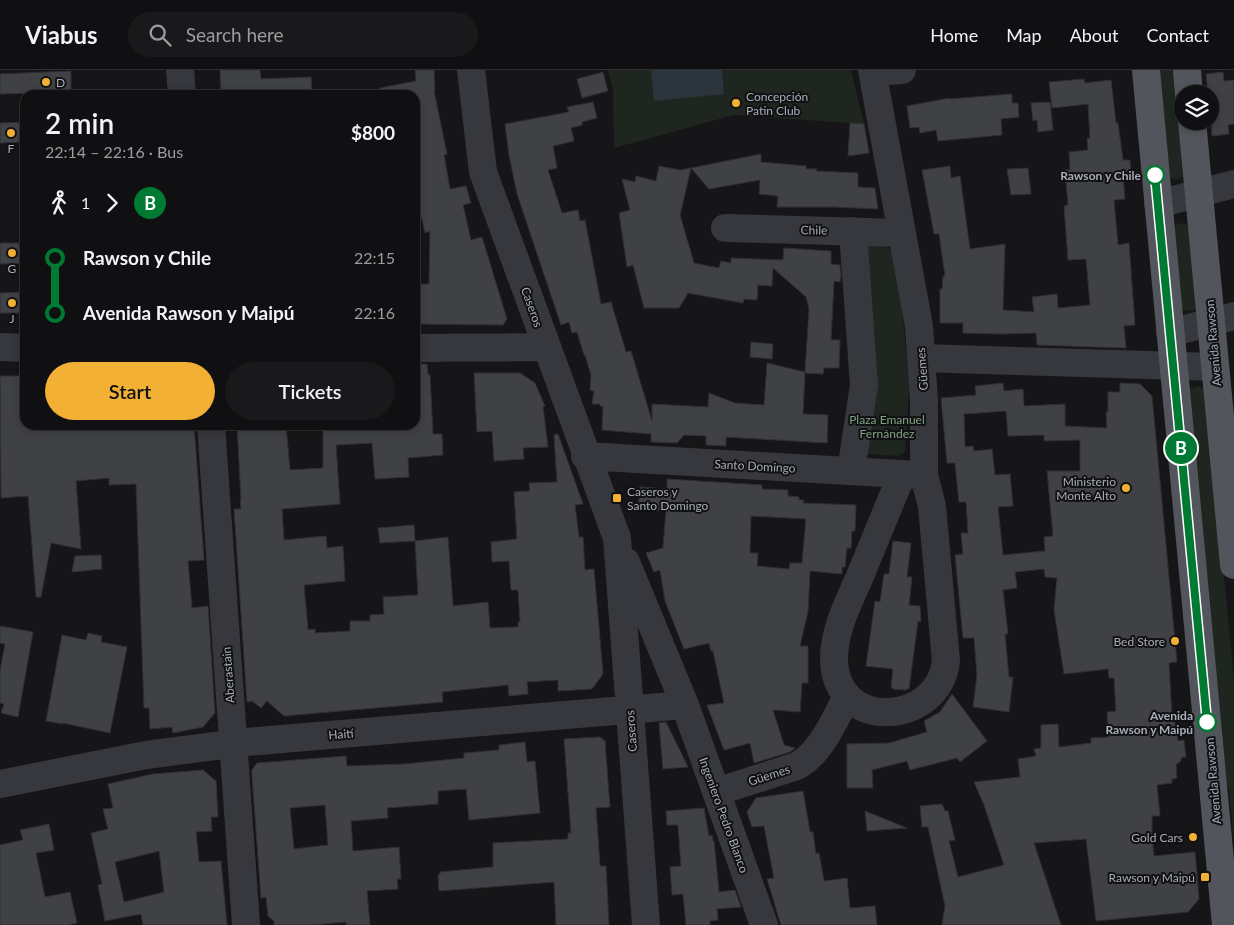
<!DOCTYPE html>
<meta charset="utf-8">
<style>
:root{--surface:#101012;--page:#19191b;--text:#f1f3f6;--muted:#9c9d9f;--line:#303032;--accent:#f2b134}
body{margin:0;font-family:Lato,sans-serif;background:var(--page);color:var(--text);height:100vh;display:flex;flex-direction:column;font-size:19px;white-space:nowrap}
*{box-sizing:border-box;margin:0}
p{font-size:16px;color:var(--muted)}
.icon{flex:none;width:28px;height:28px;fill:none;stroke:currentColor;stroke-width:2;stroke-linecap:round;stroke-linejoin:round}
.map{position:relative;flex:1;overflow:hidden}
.drawer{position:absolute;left:20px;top:20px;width:400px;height:340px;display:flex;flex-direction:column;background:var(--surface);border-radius:15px;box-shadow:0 2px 8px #0003,0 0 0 1px var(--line)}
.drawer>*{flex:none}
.badge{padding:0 10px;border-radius:16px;font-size:18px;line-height:32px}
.fabs{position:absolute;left:1174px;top:15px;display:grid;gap:10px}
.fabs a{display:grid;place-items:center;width:45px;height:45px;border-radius:50%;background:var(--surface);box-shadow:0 2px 8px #0003,0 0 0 1px var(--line);font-size:25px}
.map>.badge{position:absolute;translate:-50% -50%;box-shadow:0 0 0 2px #fff}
.legs{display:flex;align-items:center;gap:8px;height:55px;padding:0 25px;font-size:16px}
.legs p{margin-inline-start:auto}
.summary{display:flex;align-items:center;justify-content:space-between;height:85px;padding:0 25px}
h1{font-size:28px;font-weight:600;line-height:38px}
.cta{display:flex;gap:10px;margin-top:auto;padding:10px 25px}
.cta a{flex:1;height:58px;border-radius:30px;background:var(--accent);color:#111;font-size:20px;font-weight:600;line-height:58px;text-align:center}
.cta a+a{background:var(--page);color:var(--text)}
ul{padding:0 25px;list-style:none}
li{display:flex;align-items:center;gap:18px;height:55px;font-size:19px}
li i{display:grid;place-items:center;width:8px;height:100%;margin:0 6px;background:currentColor}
li i::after{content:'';width:12px;height:12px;margin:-6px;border:4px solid;border-radius:50%;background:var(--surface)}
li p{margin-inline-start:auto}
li:first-child i{background:linear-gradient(#0000 50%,currentColor 0)}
li:last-child i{background:linear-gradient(currentColor 50%,#0000 0)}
header{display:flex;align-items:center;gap:30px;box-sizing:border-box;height:70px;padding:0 25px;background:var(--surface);border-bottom:1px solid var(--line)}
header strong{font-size:24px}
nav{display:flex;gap:28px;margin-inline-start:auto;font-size:18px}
.search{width:350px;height:45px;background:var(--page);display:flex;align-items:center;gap:12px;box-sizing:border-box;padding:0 18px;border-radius:28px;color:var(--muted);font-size:19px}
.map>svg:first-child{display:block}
</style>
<header>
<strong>Viabus</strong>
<div class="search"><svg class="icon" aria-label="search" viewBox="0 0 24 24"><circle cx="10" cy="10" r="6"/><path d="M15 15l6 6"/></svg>Search here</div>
<nav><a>Home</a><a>Map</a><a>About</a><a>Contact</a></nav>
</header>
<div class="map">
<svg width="1234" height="855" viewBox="0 0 1234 855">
<rect width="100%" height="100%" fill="#161618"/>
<path fill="#1e261f" d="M608,0h243l13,54 -130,-9 -120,33 -1,-58z
M1156,0h20l10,105 -10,5 -9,-3z
M1180,153l5,1 4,2 8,83 -5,2 -11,-1 -10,-82z
M866,175l20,1 6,6 10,54 7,81 -4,65 -6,4 -33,-2z
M1198,316l8,4 28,290v163l-5,-55 -4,-6 -37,-392z"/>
<path fill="#2c353c" d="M651,0h71l2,24 -70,7z"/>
<path fill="#404145" stroke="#303034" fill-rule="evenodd" d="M220,0h40l1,9 50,-2 1,16 -40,2h-51z
M415,0h19l1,21h-1l13,63 -3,1 6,34 16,-3 5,17 -8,2 8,35 11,-3 25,82 -4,6 -88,-1v-40h14l1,-53 -5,2 -4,-18 -6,1v-121h-34l-1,-7 36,-7z
M71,1v21l-71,2v-20z
M603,2l5,19 -26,7 -5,-19z
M1223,2l1,9 10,-1v44l-6,1 1,9 -17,2 -2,-42h-2l-2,-20z
M1084,9l1,4 26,-3 5,43h2l5,37h7l1,15h-8l2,24 -11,1 4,45 11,-2 6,82 -11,1 2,22 -89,-3 -1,-12 -34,1 -39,-1v-10h-23v-34h2l1,-13h2l-6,-42h-5l-12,-64 28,-4 1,12 9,-2 10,73 35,-5 -2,66 31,2 -2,-15 25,-3 1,14 32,-3 -4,-46 -18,1 -4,-54 4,-1 -3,-35h5l-1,-18 19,-2 -1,-12h3l-2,-34 -36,4 -3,-26z
M1012,24v9h6l1,14 -18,2 1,16 -64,6 -2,-11 -16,3 -1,-6 -9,1 -3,-22 43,-8v1z
M593,32l4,16 -15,4v3l-11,3 3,13 -21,5 4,22 -9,2 14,43 16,-3 2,11 5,-1 16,84 10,-2 15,50 5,-1 21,70v-17l56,3 1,-14 26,10 29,2 3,-42 38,9 -2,42 25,1 -1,28 -101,-6v9l-20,-1v-9l-22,-1 -7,8 -26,-1v-8l-49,-4 1,-23 -3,-1v-2h-8l2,-13 -4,-1 1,-15 -6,-20h-1l-7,-23 -5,1 -3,-11 -8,3 -44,-131 -8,-39 -4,-31 64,-12 -2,-5z
M1050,32l3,28 -15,2 -1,-12 -4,1 -2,-18z
M25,52v20l-25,1v-20z
M850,53l14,1 5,29 -21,3z
M761,84v8l45,4v3h11l-1,2 42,2v14l17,1 3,21 -45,-2h-56l1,-11 -19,-2 1,-14 -51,9 -18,-21z
M659,96l21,4 11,-2 -11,47 14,48 25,5 2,-7 10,2v-5l52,2 1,-12 47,3v13l9,1 1,11 -1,6 -6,-1 -3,59h9l-1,28h-15l-1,6 -18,-1 4,-64 -3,-12 -33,-29 -1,18 -14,-1 -1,15 -13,-1 -1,4 -55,-10 -9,15h-35l-11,-43 -6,2 -8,-54 11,-3 -8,-31 13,3 1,-6 20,5z
M1028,98l3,26 -20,1 -4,-26z
M0,173h25v20l-25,1z
M25,222v21h-25v-20z
M751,272l22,2 -1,15 -22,-2z
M415,294h12l1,11h2l3,59h9l1,21 -35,3 1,19 -34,2 -3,-36 -36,2 4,59 -58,5 2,31 42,-4 1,12 16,-2 2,35 -41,4 4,45 7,-1v4l35,-2v-10h20v-6l14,-1 -1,-17 35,-2 -3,-54 33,-4 5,69 35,-4 2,26 28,-1v-5h2l-2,-32h-7l-2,-29 -17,1 -1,-20 26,-3 -3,-47 16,-1 -1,-8 28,-1 -3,-47 4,-1 25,70 -8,1 4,32h4l2,33 9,-1 9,105 -11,15 -34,2v-11l-31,2 1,12 -19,2 -1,-11 -66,7 1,10 -159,14 -17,-15 -6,7 -9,-7 -5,1 -13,-193h7l-1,-9h1l-4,-75h49l4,45 33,-2v-43h92z
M474,303h46l15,10 10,23 -2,1 5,40 -25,1 1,11 -30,2 -2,-30 -15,1z
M0,306h25v49h169l10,135 -16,1 4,47 16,-2 7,107 -12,14 -30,6 -1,-6 -22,2 -1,-21h-5l-8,-224 -27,1v-7l-33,3 5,68 -30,-6 -10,54h-5l-8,-101 -27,2z
M1003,313l1,8 19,-2 1,17 41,-2v22l42,2 -1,-16h2v-20h12v-9l20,1 12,12 25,266 -8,1 3,55h2l4,23 6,-1 2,17h-4l-2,5 -4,2 1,14 -5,1v4l-15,2 3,31h-8v19l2,21 41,-4 4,47 -11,13 -92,9 -10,-82 -52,4 27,82h-119l3,-19 -17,-79h-6l-2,-21 22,-2 3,7h3l7,29 -6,1 9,36 46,-12 -20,-60 -10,-23 46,-5 -2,-18 18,-3 -2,-7 7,-1v-23l17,-1 1,23 32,-4v-5l18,-1 -2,-25 9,-1 -2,-33h-5l-1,-9 -44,5 -10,-64 3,-32 -12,-1 -1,-8 -29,3 2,16 -14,2 5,44h-3l4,43h4l-4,35 -36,-5 4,-32 -3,-37h-11l-8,-83 8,-1 -2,-21h7l-2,-31h-7l-4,-39h-8l-6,-65 35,-3 -1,-9zM1006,341l2,25 36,-1v6l36,-1v31h-33l6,65 -9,1 1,14 -42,4 -5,-48 15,-1 -3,-32 -15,1 -3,-26 -18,2 -1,-5 -8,1 -1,-33z
M667,409l95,6v4l26,1v6l11,1v3h5l-1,3 53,2 -1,26h-3l-1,17h-4l-2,19h-3v7l-32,-3 -2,40 -8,35h8v37h-6l-2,29 -27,-2 11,35 11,3 -5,4 -36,11 -4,-20 -26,7 -17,-45 17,-2 -11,-52h-2l-2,-8 -25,6 -19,-48 -5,-31 -6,2 -8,-19 17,-5 3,-37 -28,-2 2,-22 27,2zM751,446l55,3 -4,44h-12l-1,6 -32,-3 1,-13h-8z
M414,455l1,16 -35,2 -2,-15z
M893,471l18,2 -4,34h5l-3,28 11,1 1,16 -3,-1 -9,68 -2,-1v2l-14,-1 -2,-2 2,-18 -27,-3 9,-65 5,1 4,-28h5z
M101,485l1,14 -30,3 3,-16z
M0,556l33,6 -15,85 -17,-4 3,-9 -4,-1v-32l5,-27 -5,-1z
M88,563l14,3 -1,6 26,5 -17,86 -47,-10v1l-17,-3 16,-86 24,5z
M952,624l35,47 -27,21 -3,-4 -47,12 -3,-9 -35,9 1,18h-26v-44l42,-1 38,-11 -3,-11 16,-9z
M666,652l22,45 -25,2 -4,-46z
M600,667l5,4 5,66 -14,1 4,58h6l3,59h-53l-2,-43 -115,9 -1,-16 2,-1v-2l53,-5v-24l75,-4v-6h3l-7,-94z
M525,672l2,20 8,-1 5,52 -71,7 -3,-31 -28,2v13l-51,4 1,10 -37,3 2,30 46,-4 2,32h-4l1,10 -31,2 3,34h-24v-3l-34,3h-38v-4l-6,-5 -2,-19 -5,1 -9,-122v-6l5,-7 89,-7 1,10 57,-2 60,-6v-5l35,-3v-5zM325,735l3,40 -34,4 -4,-41z
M203,700l13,11 2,36h-7l1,14 -16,1 3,30 22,-1 6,64h-84l-2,-11 -36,7 -7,-36 4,-1 -11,-51 17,-4 -5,-20 10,-1 -5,-24 45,-10zM159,781l5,41 -40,10 -9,-40z
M803,721l7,41h3l3,22 3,-1 5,28 23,-3 3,30 25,-2 2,19h-96l-14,-46 7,-1 -10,-52 -12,1 -5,-15 9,-14z
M704,738l5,28 3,-1 1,6h1l5,51 16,-2 6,17 -24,2 1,11 -8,1v4h-24l-3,-31 -11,1 -2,-28 11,-1 -3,-41h-11l-1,-14z
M865,741l42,17 -40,3z
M49,754l5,26 -18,3 9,44 25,-5 7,31 -9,2h-68v-80l23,-5 -3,-10z"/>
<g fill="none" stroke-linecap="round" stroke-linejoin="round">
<path stroke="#37383d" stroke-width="28" d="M180,0l2,25
M471,0l12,102 134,366 29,387
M872,0l47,256 5,76v73l8,31 14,155c-7,65 -111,72 -112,-2 0,-30 15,-57 26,-83 14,-34 28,-68 42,-102
M873,2l29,-2
M1158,134l76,-20
M725,158l177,5
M1170,263l64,-17
M0,277l25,1
M415,278l132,-1
M921,288l294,9
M211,355l35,500
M585,386l333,19
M851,401l13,-86 -11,-154
M626,492l59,143 79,220
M0,714l146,-29 100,-13 439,-37
M716,722l81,-26c25,-14 37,-46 50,-69"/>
<path stroke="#53555c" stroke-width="28" d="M1146,0l80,855
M1187,0l2,24
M1192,51l42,444"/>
</g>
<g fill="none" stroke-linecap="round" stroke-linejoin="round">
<g stroke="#fff" stroke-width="11">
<path id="line-1" d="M1155,105l52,547"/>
</g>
<use href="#line-1" stroke="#007a32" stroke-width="8"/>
</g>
<g fill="#f2b134" stroke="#111113" stroke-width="2">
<circle cx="46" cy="12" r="5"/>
<circle cx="736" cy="33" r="5"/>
<circle cx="11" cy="63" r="5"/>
<circle cx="12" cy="183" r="5"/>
<circle cx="12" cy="233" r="5"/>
<circle cx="1126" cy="418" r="5"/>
<rect x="612" y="423" width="10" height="10" rx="2.5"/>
<circle cx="1175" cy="571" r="5"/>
<circle cx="1193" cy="767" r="5"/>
<rect x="1200" y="802" width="10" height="10" rx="2.5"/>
</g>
<g fill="#fff" stroke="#007a32" stroke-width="2.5">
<circle cx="1155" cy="105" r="9"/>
<circle cx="1207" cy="652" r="9"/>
</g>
<g text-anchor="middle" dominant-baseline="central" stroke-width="4" stroke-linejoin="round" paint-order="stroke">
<g font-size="12" fill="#a8adb8" stroke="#111113" text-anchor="end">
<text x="56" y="12" text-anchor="start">D</text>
<text x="746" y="26" text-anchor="start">Concepción<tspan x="746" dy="14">Patin Club</tspan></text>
<text x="11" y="78" text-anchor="middle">F</text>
<text x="12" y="198" text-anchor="middle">G</text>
<text x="12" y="248" text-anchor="middle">J</text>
<text x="1116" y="411">Ministerio<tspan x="1116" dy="14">Monte Alto</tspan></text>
<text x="627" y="421" text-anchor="start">Caseros y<tspan x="627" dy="14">Santo Domingo</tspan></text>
<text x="1165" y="571">Bed Store</text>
<text x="1183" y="767">Gold Cars</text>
<text x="1195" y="807">Rawson y Maipú</text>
</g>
<g font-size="12" font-weight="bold" fill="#a8adb8" stroke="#111113" text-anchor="end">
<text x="1141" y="105">Rawson y Chile</text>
<text x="1193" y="645">Avenida<tspan x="1193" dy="14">Rawson y Maipú</tspan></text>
</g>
<g font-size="12" fill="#a8adb8" stroke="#111113">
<text transform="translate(814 160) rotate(1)">Chile</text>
<text transform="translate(532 237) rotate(70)">Caseros</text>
<text transform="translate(1213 273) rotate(-95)">Avenida Rawson</text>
<text transform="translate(922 299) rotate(-94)">Güemes</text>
<text transform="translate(755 396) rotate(3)">Santo Domingo</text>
<text transform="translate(228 605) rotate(-94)">Aberastain</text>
<text transform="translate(631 661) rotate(-94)">Caseros</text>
<text transform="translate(341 664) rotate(-5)">Haití</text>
<text transform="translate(769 705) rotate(-18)">Güemes</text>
<text transform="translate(1213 711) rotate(-95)">Avenida Rawson</text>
<text transform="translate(724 745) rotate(70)">Ingeniero Pedro Blanco</text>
</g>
<g font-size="12" fill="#7fa381" stroke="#111113">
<text x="887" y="349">Plaza Emanuel<tspan x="887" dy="14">Fernández</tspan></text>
</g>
</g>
</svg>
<div class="fabs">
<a><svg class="icon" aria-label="layers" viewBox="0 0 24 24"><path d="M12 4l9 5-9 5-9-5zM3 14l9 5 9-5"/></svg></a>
</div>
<b class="badge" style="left:1181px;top:378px;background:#007a32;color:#fff">B</b>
<section class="drawer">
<div class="summary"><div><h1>2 min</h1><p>22:14 – 22:16 · Bus</p></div><b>$800</b></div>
<div class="legs"><svg class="icon" aria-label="walk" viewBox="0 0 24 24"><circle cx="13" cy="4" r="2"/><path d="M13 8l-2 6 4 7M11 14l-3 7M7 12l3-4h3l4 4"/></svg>1<svg class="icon" aria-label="forward" viewBox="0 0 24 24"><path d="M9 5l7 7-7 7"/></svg><b class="badge" style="background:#007a32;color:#fff">B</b></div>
<ul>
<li><i style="color:#007a32"></i><b>Rawson y Chile</b><p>22:15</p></li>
<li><i style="color:#007a32"></i><b>Avenida Rawson y Maipú</b><p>22:16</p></li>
</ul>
<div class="cta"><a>Start</a><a>Tickets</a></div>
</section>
</div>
